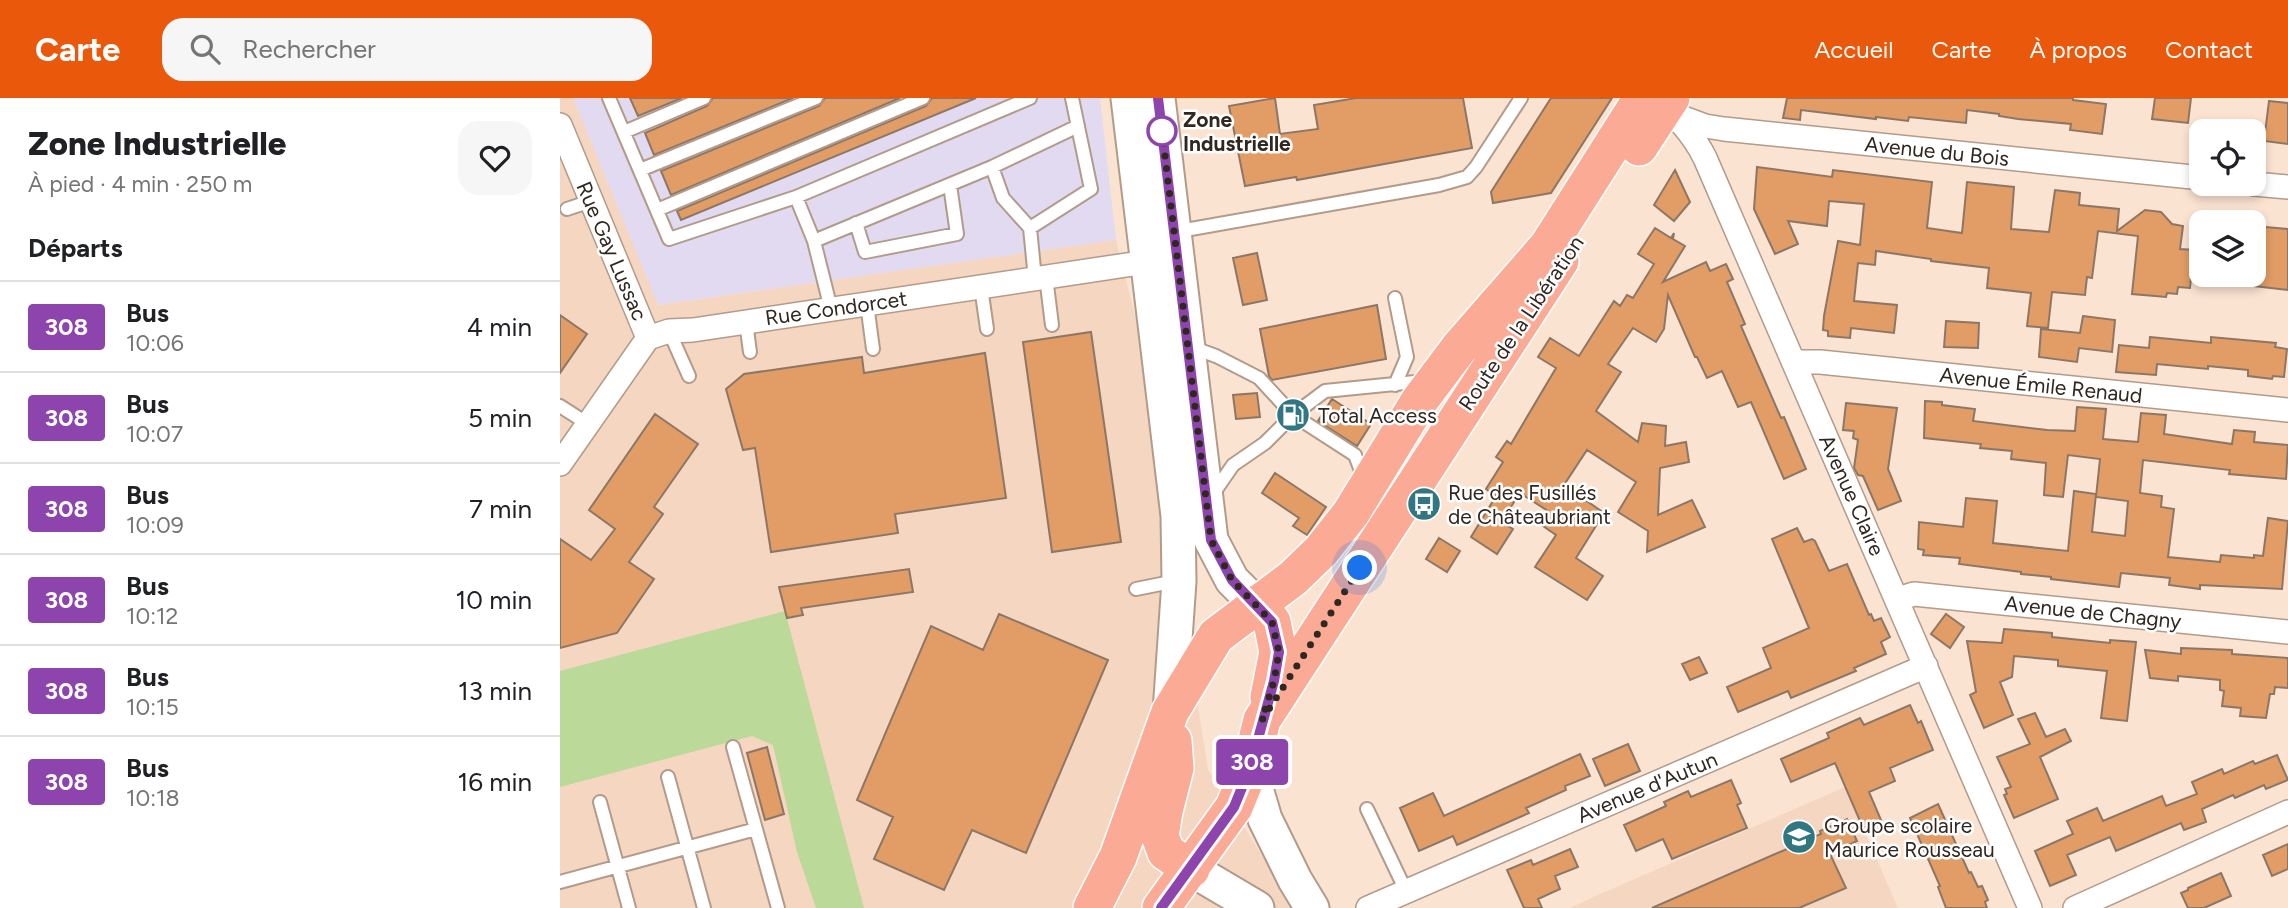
<!DOCTYPE html>
<html lang="fr">
<meta charset="utf-8">
<style>
:root{--surface:#fff;--page:#f6f6f6;--text:#202124;--muted:#757577;--line:#e0e0e0;--accent:#ea580c}
body{margin:0;font-family:Figtree,sans-serif;background:var(--page);color:var(--text);height:100vh;display:flex;flex-direction:column;font-size:26px;white-space:nowrap}
*{box-sizing:border-box;margin:0}
p{font-size:23px;color:var(--muted)}
.icon{flex:none;width:38px;height:38px;fill:none;stroke:currentColor;stroke-width:2;stroke-linecap:round;stroke-linejoin:round}
.map{position:relative;flex:1;overflow:hidden}
.panel{display:flex;flex-direction:column;background:var(--surface);width:560px}
.panel>*{flex:none}
.badge{padding:0 14px;border-radius:5px;font-size:24px;line-height:46px}
.tools{position:absolute;left:1629px;top:21px;display:grid;gap:14px}
.tools a{display:grid;place-items:center;width:77px;height:77px;border-radius:14px;background:var(--surface);box-shadow:0 4px 10px #0003;font-size:35px}
.you{position:absolute;width:35px;height:35px;margin:-18px;border:5px solid #fff;border-radius:50%;background:#1a73e8;box-shadow:0 0 0 10px #1a73e833}
.map>.badge{position:absolute;translate:-50% -50%;box-shadow:0 0 0 4px #fff}
h2{padding:0 28px;font-size:26px;line-height:63px}
.round{display:grid;place-items:center;flex:none;width:74px;height:74px;border-radius:21px;background:var(--page)}
.headline{display:flex;align-items:center;justify-content:space-between;height:119px;padding:0 28px}
h1{font-size:33px;font-weight:800;line-height:52px}
ul{padding:0;list-style:none}
li{display:flex;align-items:center;gap:21px;height:91px;padding:0 28px;border-top:2px solid var(--line)}
li div{flex:1}
li b{display:block;font-size:26px}
li em{font-style:normal}
li .badge{min-width:77px;font-weight:700;text-align:center}
header{display:flex;align-items:center;gap:42px;box-sizing:border-box;height:98px;padding:0 35px;background:var(--accent);color:#fff}
header strong{font-size:33px}
nav{display:flex;gap:38px;margin-inline-start:auto;font-size:24px}
.search{width:490px;height:63px;background:var(--page);display:flex;align-items:center;gap:18px;box-sizing:border-box;padding:0 24px;border-radius:21px;color:var(--muted);font-size:26px}
main{display:flex;flex:1;min-height:0}
.map>svg:first-child{display:block}
</style>
<header>
<strong>Carte</strong>
<div class="search"><svg class="icon" aria-label="search" viewBox="0 0 24 24"><circle cx="10" cy="10" r="6"/><path d="M15 15l6 6"/></svg>Rechercher</div>
<nav><a>Accueil</a><a>Carte</a><a>À propos</a><a>Contact</a></nav>
</header>
<main>
<section class="panel">
<div class="headline"><div><h1>Zone Industrielle</h1><p>À pied · 4 min · 250 m</p></div><a class="round"><svg class="icon" aria-label="heart" viewBox="0 0 24 24"><path d="M12 20l-8-8c-3-5 5-10 8-4 3-6 11-1 8 4z"/></svg></a></div>
<h2>Départs</h2>
<ul>
<li><span class="badge" style="background:#8e44ad;color:#fff">308</span><div><b>Bus</b><p>10:06</p></div><em>4 min</em></li>
<li><span class="badge" style="background:#8e44ad;color:#fff">308</span><div><b>Bus</b><p>10:07</p></div><em>5 min</em></li>
<li><span class="badge" style="background:#8e44ad;color:#fff">308</span><div><b>Bus</b><p>10:09</p></div><em>7 min</em></li>
<li><span class="badge" style="background:#8e44ad;color:#fff">308</span><div><b>Bus</b><p>10:12</p></div><em>10 min</em></li>
<li><span class="badge" style="background:#8e44ad;color:#fff">308</span><div><b>Bus</b><p>10:15</p></div><em>13 min</em></li>
<li><span class="badge" style="background:#8e44ad;color:#fff">308</span><div><b>Bus</b><p>10:18</p></div><em>16 min</em></li>
</ul>
</section>
<div class="map">
<svg width="1728" height="810" viewBox="0 0 1728 810">
<rect width="100%" height="100%" fill="#fbe3d1"/>
<path fill="#e1daf0" d="M13,0h527l16,142 -459,65z"/>
<path fill="#f5d6c0" d="M0,0h13l85,207 458,-65 23,92 69,438 87,138h-735z
M1285,689l53,121h-328l28,-13z"/>
<path fill="#bbd999" d="M225,513l79,297h-48l-19,-56 -24,-107 -21,-9 -192,51v-116z"/>
<path fill="#e19d65" stroke="#8c7767" stroke-width="2" d="M70,0h52l-44,18z
M153,0h80l-139,57 -9,-22 62,-27z
M265,0h75l-229,97 -10,-24 158,-65z
M372,0h44l-295,122 -4,-9 249,-105z
M715,0l5,36 38,-5 -4,-24 42,-7h107l9,50 -175,32 -1,-3 -51,9 -16,-80z
M991,0h61l-61,95 -58,10 -2,-11z
M1227,0h286v2l33,4 -4,30 -32,-4 1,-6 -53,-5 -19,-3v-2l-32,-4 -1,13 -57,-6 -1,4 -32,-4v2l-75,-9 -1,10 -17,-2z
M1595,0h36l-3,25 -36,-4z
M1709,3l19,2v41l-24,-3z
M1197,69l75,10 1,-7 99,12 -5,46 35,5 5,-51 47,5 -3,42 38,3 6,-42 25,3 -1,12 40,4 -2,22 28,-21 16,2 11,12 11,2 -3,23 14,1 -4,38 -12,-1 -1,7 -10,-1 -1,4 -34,-3 6,-58 -40,-5 -6,47 -5,-1 -2,18 -33,-3 -4,36 -21,-2 4,-33 -44,-5 2,-20 -58,-7v-2l-55,-8 -1,14 -17,-2 -4,38 43,4 -3,28 -43,-5 -1,10 -22,-2v-5l-5,-1 1,-14 14,-75 22,4 4,-41 -35,-3 -2,25 -39,-5 10,23 -23,10 -21,-45z
M1115,72l15,32 -16,19 -20,-16z
M1694,128l34,3v61l-34,-4z
M1095,130l16,10 3,-5 -1,6 12,7 -22,36 43,-20 4,9 16,-7 7,15 -6,3 18,42 -4,2 40,92 3,-1 22,52 -22,10 -33,-77 -13,5 -16,-36 -15,7 -10,-21h-2l-27,-62 -4,34 -8,13 -23,-14 -25,36 13,8 -25,39 42,31 4,-19 24,3 -1,20 21,-4 3,20 -29,6 -2,47 34,-15 13,27 -58,25 1,-21 -30,-19 18,-30 -49,-32 -23,35 40,28 -28,45 27,18 -16,24 -52,-33 21,-32 -16,-11 8,-13 -28,-18 -19,29 12,7 -16,25 -26,-17 25,-41 -10,-7 17,-27 -7,-5 11,-16 4,3 45,-76 -18,-11 12,-19 29,18 35,-55 6,5 7,-11 6,3 21,-34 -16,-10z
M697,155l10,47 -24,5 -10,-47z
M817,207l9,54 -114,21 -3,-4 -9,-47z
M0,217l27,19 -27,39z
M1523,218l32,4 -3,32 -33,-4 -2,14 -38,-5 2,-28 39,4z
M1386,223l33,2 -1,25 -34,-1z
M531,234l30,210 -69,10 -29,-210z
M1590,239l61,6v-6l65,6 -1,4 12,2 -3,28 -11,-1 -1,3 -24,-3v-6l-40,-4v3l-51,-5 -1,11 -40,-3 3,-27 30,3z
M425,255l21,145 -111,16 3,19 -127,19 -16,-104 -12,2 -17,-61 18,-15 118,-17 2,16z
M697,295l3,24 -24,2 -3,-24z
M772,301l39,25 -14,22 -39,-25z
M1365,303l17,1v3l33,4 -2,12 74,9 28,1 2,-24 29,2 -3,30 35,3 3,-29 25,2 -2,19 68,10 2,-14 21,2 -1,10 34,3 -2,34 -57,-5 1,-4 -87,-10 -3,33 22,3 -1,11 13,2 -6,48 52,5 1,-7 33,3v-3l9,1 5,-38 20,3 -6,68 -82,-4v4l-31,-4 1,-7 -49,-5 -2,14 -68,-8v-2l-30,-3v-2l-62,-8 1,-6 -37,-3 1,-5 -6,-1 1,-27 44,5 3,-29 31,3 -4,42 75,8 6,-60 22,3 -4,38 33,4 3,-35 -32,-4 4,-38 -32,-4 -5,42 -19,-2 2,-32 -35,-4 1,-8 -32,-3 1,-4 -57,-6z
M1286,305l51,5 -9,61 13,32 -23,9 -15,-34 -5,-1 -4,-7 4,-28 -5,-2 1,-7 -11,-1z
M95,316l43,30 -44,63 9,7 -34,48 25,17 -37,54 -57,15v-109l31,21 24,-31 -26,-19z
M715,375l51,34 -19,28 -14,-9 6,-8 -37,-25z
M1237,430l7,14 8,-3 3,2 14,30 18,-7 22,51 2,-1 3,7 7,-3 9,19 -9,5 5,12 -32,14 2,3 -65,27 -3,-7 -50,21 -11,-25 44,-19 -8,-20 46,-20 -37,-89z
M879,440l21,13 -13,21 -21,-13z
M349,471l4,23 -112,16 2,7 -16,3 -8,-31z
M439,516l109,46 -82,193 -54,-23 -28,60 -70,-31 19,-42 -36,-17 74,-174 52,24z
M1386,516l18,13 -14,21 -19,-14z
M1444,531l48,4v4l58,6v-3l26,2 -9,79 -26,-3 6,-47 -49,-5v-6l-44,-4 -2,21 -12,5 13,33 -29,13 -14,-33 6,-3 -9,-51 35,2z
M1621,550l51,2v4l56,4v30l-13,-1 -1,7h-4l-4,24 -26,-2 1,-8 -19,-2 2,-15 -4,-1v-10l-42,-4v5l-28,-3 -5,-28 36,4z
M1139,559l8,16 -17,7 -8,-16z
M1350,607l8,18 3,-2 12,29 -43,18 5,13 -26,11 12,28 -18,8 -28,-65 -44,19 -10,-23 48,-21 -2,-5 33,-15 4,7z
M1475,615l11,24 19,-8 6,12 -31,16 18,42 -44,19 -10,-23 3,-1 -2,-5 6,-2 -14,-30 33,-13 -12,-25z
M1068,646l12,27 -35,15 -12,-27z
M207,649l17,67 -19,6 -18,-67z
M1020,656l10,22 -25,10 1,4 -40,18 3,5 -72,32 -4,-9 -34,15 -19,-43 33,-15 11,23z
M1717,657l11,25 -22,9 -2,-4 -29,13 -2,-3 -31,14 4,13 -22,8 -3,-7 -65,28 -6,-14 -43,18 9,20 -26,11 -15,-35 38,-17 -6,-13 30,-13 6,13 59,-25 4,10 31,-12 -5,-12 30,-13 2,5 29,-13 2,3z
M1171,682l10,23 -4,2 10,23 -75,31 -9,-20 -27,12 -12,-26 42,-19 -2,-4 24,-11 3,6z
M1378,706l31,69 2,-1 7,15 4,-1 6,14 -3,2 2,6h-41l-8,-21 2,-1 -30,-68z
M1287,721l10,22 -27,13 16,34 -47,20h-147l169,-74 -1,-3z
M1728,746v25l-16,7 -9,-21z
M1010,751l8,18 -23,9 5,13 -22,10 4,9h-18l-17,-38 24,-10 2,5z
M1661,775l10,23 -27,12h-16l-7,-15 7,-3v-2z"/>
<g fill="none" stroke-linecap="round" stroke-linejoin="round">
<g stroke="#b29b8a" stroke-width="16">
<path id="service" d="M49,0l60,141 127,-42 18,44 17,68
M64,34l80,-34
M80,72l176,-72
M236,99l234,-99
M7,111l24,-8
M97,112l266,-112
M296,125l9,29 92,-18 -7,-49
M470,130l-27,-30 -11,-31 86,-41
M614,134l265,-47 28,-8 9,-10 45,-69
M254,143l178,-74
M486,179l6,48
M475,181l-5,-51 61,-39 -19,-91
M421,189l6,42
M307,206l6,45
M186,224l4,30
M109,233l20,45
M631,249l25,9 43,22 34,37 32,-24 100,-10
M835,287l12,-28 -12,-59
M0,308l28,18
M653,396l20,-29 32,-22 28,-28 62,40 9,24
M576,491l40,-8
M173,649l45,161
M108,679l36,131
M40,704l29,106
M807,711l39,82
M0,784l196,-53"/>
</g>
<g stroke="#b29b8a" stroke-width="26">
<path id="minor" d="M1095,2c21,15 38,34 50,58l325,750
M1118,18l27,10 19,3 478,49
M0,27l88,213
M1694,86l34,3
M1234,264h26l468,48
M0,366l88,-126 21,-7 24,-1 467,-70
M1338,501l16,-5 374,38
M808,810l558,-242
M1515,810l213,-96"/>
</g>
<g stroke="#b29b8a" stroke-width="37">
<path id="secondary" d="M568,0l50,418 1,65 -9,131
M598,0l53,442 21,40 24,24
M690,670l15,51 30,61 17,28
M631,771l66,39"/>
</g>
<g stroke="#fff" stroke-width="40">
<path id="primary" d="M1079,49l32,-49
M696,506l16,18 6,30 -9,45
M613,643l2,27 -11,43 -4,25 6,16 25,17
M532,810l26,-51 52,-145 46,-76 77,-58 28,-27 30,-38 69,-113 39,-52 89,-102 94,-148
M601,810l73,-101 16,-39 12,-48 298,-459"/>
</g>
<use href="#service" stroke="#fff" stroke-width="12"/>
<use href="#minor" stroke="#fff" stroke-width="23"/>
<use href="#secondary" stroke="#fff" stroke-width="33"/>
<use href="#primary" stroke="#faaa95" stroke-width="37"/>
</g>
<g fill="none" stroke-linecap="round" stroke-linejoin="round">
<g stroke="#fff" stroke-width="16">
<path id="line" d="M598,0l53,442 21,40 40,42 7,30 -5,29 -24,87 -16,39 -73,101"/>
</g>
<use href="#line" stroke="#8e44ad" stroke-width="10"/>
<path stroke="#302720" stroke-width="7" stroke-dasharray="0 12.6" d="M602,33l49,409 21,40 40,42 7,30 -5,29 -12,39 98,-152"/>
</g>
<defs>
<g id="fuel-disc" transform="scale(1.75)"><circle r="9.5" fill="#307782" stroke="#fff"/><path d="M-5.5-6h7V0h2V4h1.3V-2.5L3-4.5l.8-.8L6-3V5H2.5V1h-1V6h-7ZM-4.2-4.7v3.2H.2V-4.7Z" fill="#fff"/></g>
<g id="bus-disc" transform="scale(1.75)"><circle r="9.5" fill="#307782" stroke="#fff"/><path d="M-5-6H5V4H4V6H2V4H-2V6H-4V4H-5ZM-3.5-4V0h7V-4ZM-3.5 1.2v1.5H-2V1.2ZM2 1.2v1.5H3.5V1.2Z" fill="#fff"/></g>
<g id="school-disc" transform="scale(1.75)"><circle r="9.5" fill="#307782" stroke="#fff"/><path d="M0-5L7-2L0 1L-7-2ZM-4 1L0 2.5L4 1V4Q0 6-4 4Z" fill="#fff"/></g>
</defs>
<g fill-rule="evenodd">
<use href="#fuel-disc" x="733" y="317"/>
<use href="#bus-disc" x="864" y="406"/>
<use href="#school-disc" x="1239" y="739"/>
</g>
<circle fill="#fff" stroke="#8e44ad" stroke-width="3.5" cx="602" cy="33" r="14"/>
<g text-anchor="middle" dominant-baseline="central" stroke-width="5" stroke-linejoin="round" paint-order="stroke">
<g font-size="21" font-weight="bold" fill="#302720" stroke="#fff" text-anchor="start">
<text x="623" y="21">Zone<tspan x="623" dy="24">Industrielle</tspan></text>
</g>
<g font-size="21" fill="#302720" stroke="#fff">
<text transform="translate(1377 53) rotate(6)">Avenue du Bois</text>
<text transform="translate(52 153) rotate(67)">Rue Gay Lussac</text>
<text transform="translate(276 210) rotate(-8)">Rue Condorcet</text>
<text transform="translate(961 225) rotate(-56)">Route de la Libération</text>
<text transform="translate(1481 287) rotate(6)">Avenue Émile Renaud</text>
<text transform="translate(1292 397) rotate(66)">Avenue Claire</text>
<text transform="translate(1533 514) rotate(6)">Avenue de Chagny</text>
<text transform="translate(1087 689) rotate(-23)">Avenue d'Autun</text>
</g>
<g font-size="21" fill="#302720" stroke="#fff" text-anchor="start">
<text x="758" y="317">Total Access</text>
<text x="888" y="394">Rue des Fusillés<tspan x="888" dy="24">de Châteaubriant</tspan></text>
<text x="1264" y="727">Groupe scolaire<tspan x="1264" dy="24">Maurice Rousseau</tspan></text>
</g>
</g>
</svg>
<div class="tools">
<a><svg class="icon" aria-label="locate" viewBox="0 0 24 24"><circle cx="12" cy="12" r="6"/><path d="M12 2v4M12 18v4M2 12h4M18 12h4"/></svg></a>
<a><svg class="icon" aria-label="layers" viewBox="0 0 24 24"><path d="M12 4l9 5-9 5-9-5zM3 14l9 5 9-5"/></svg></a>
</div>
<div class="you" style="left:800px;top:470px"></div>
<b class="badge" style="left:692px;top:664px;background:#8e44ad;color:#fff">308</b>
</div>
</main>
